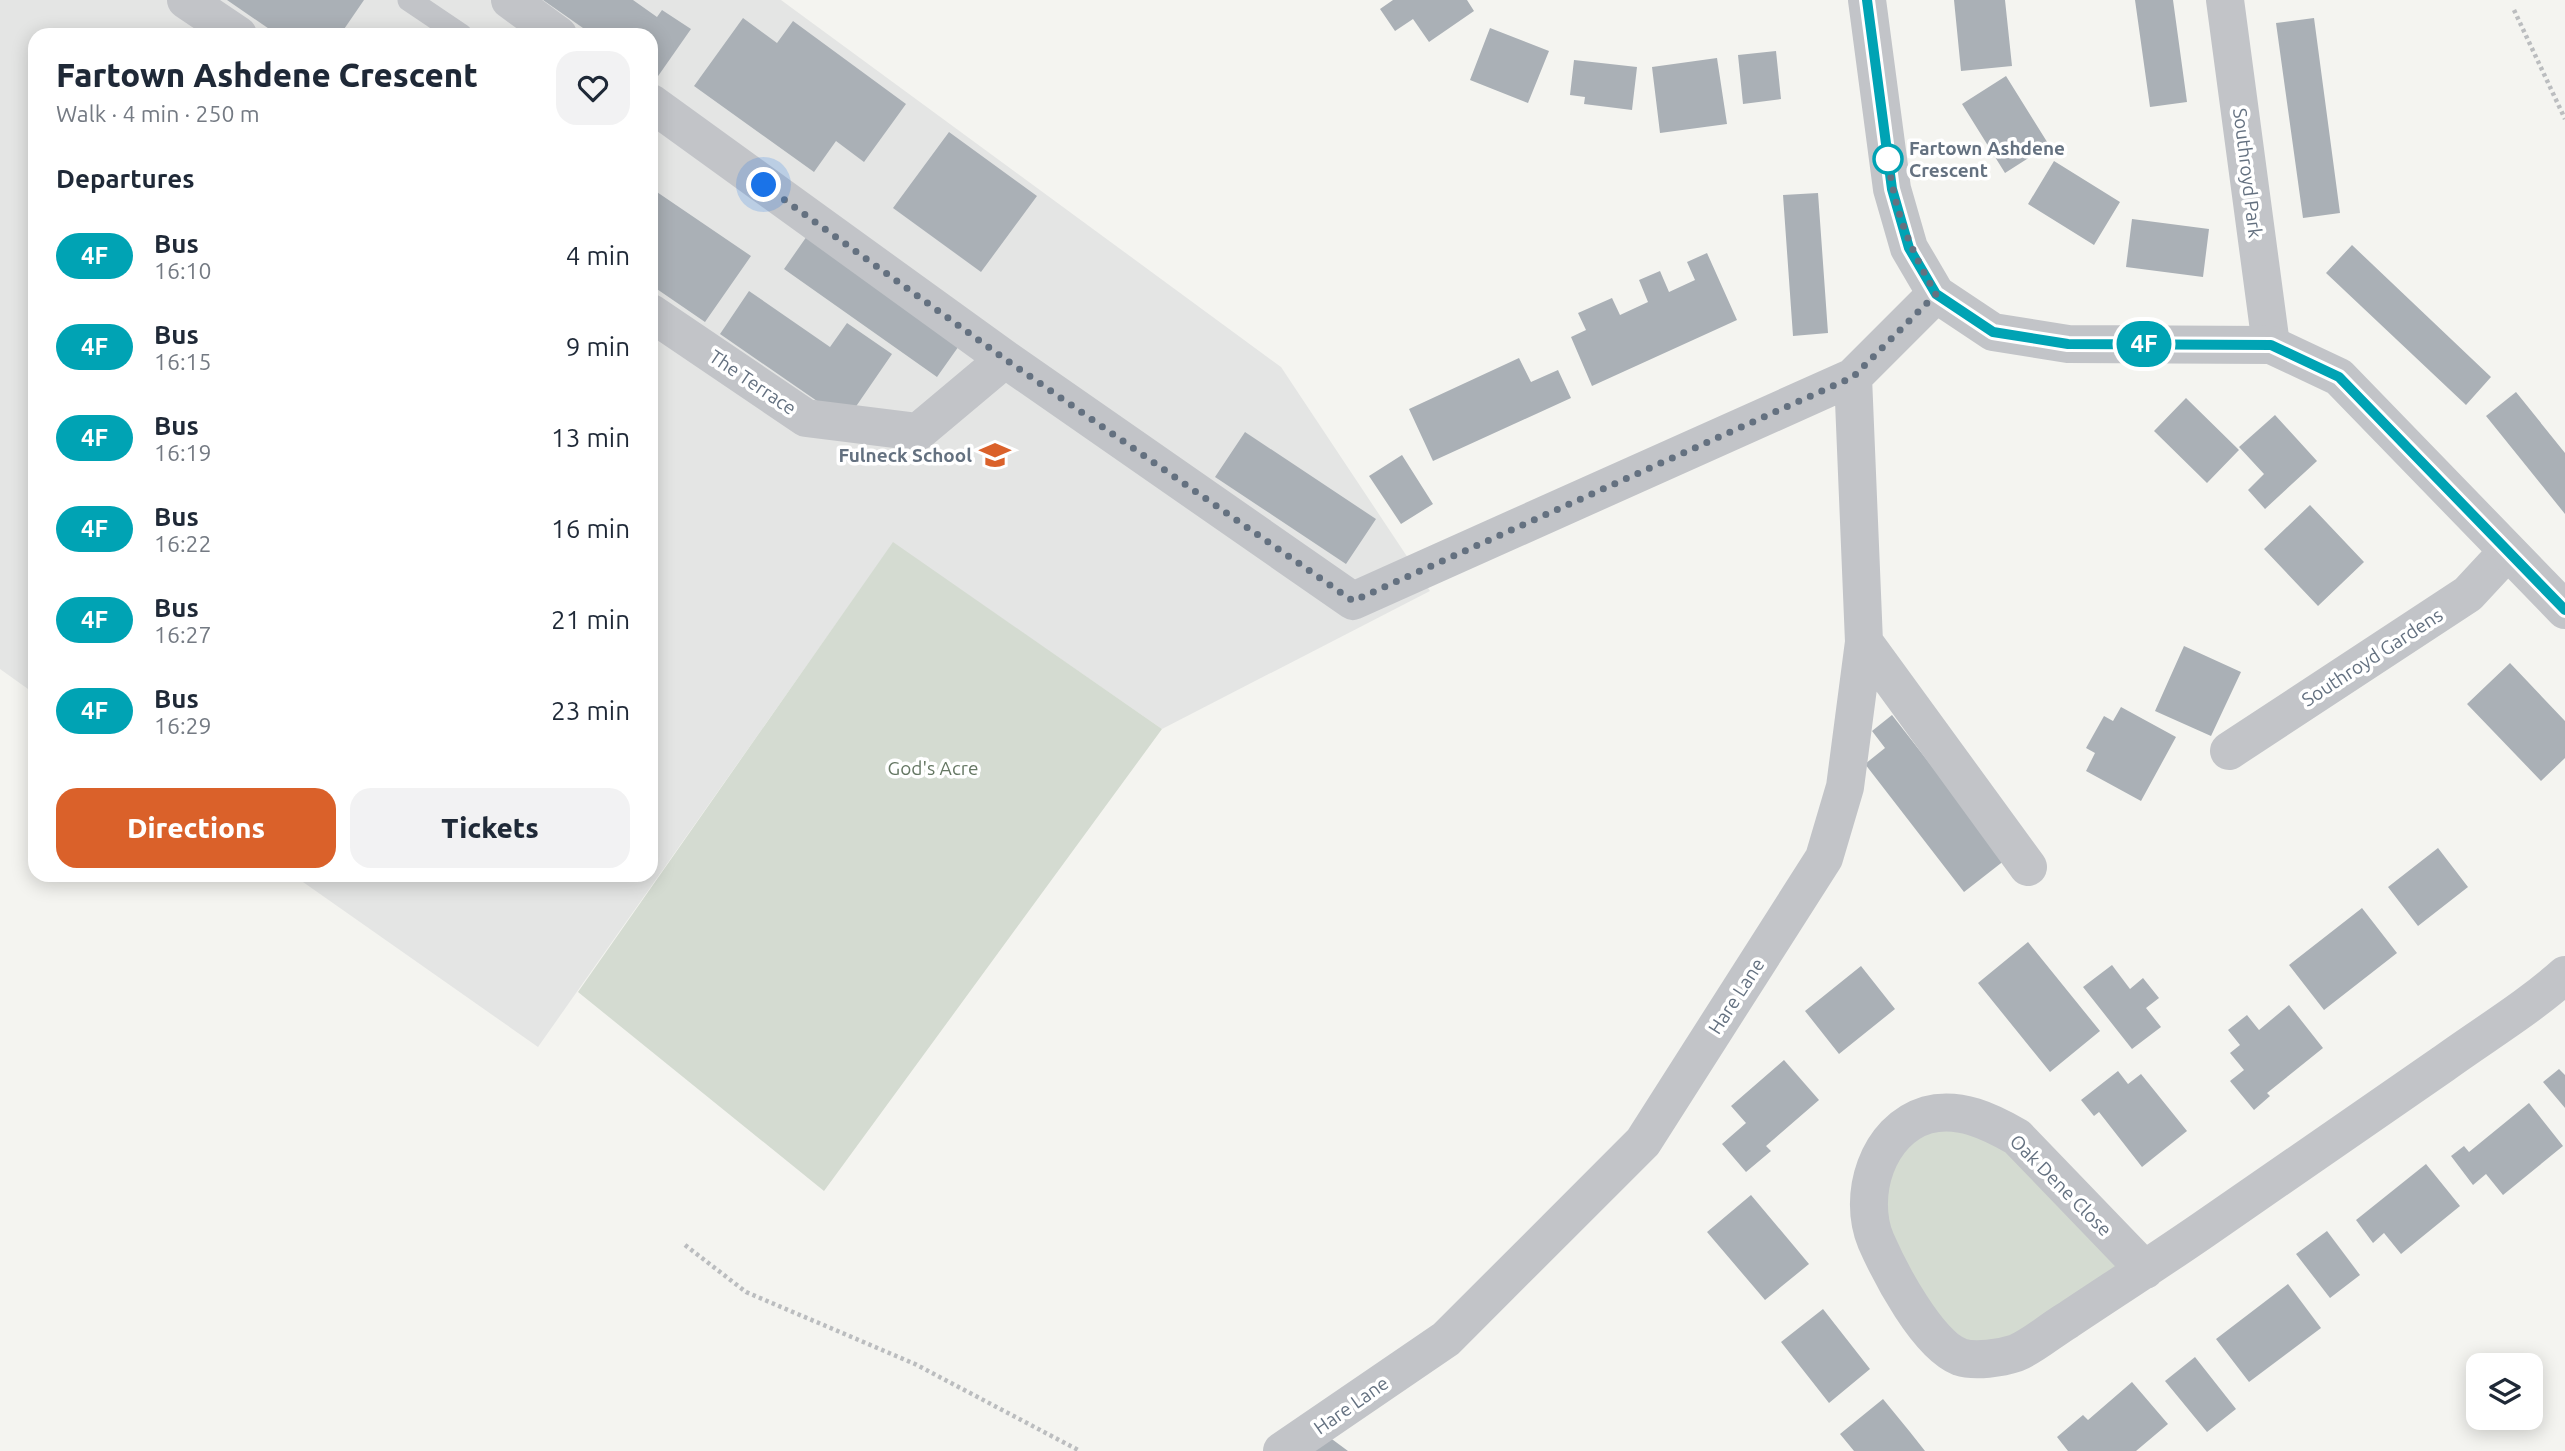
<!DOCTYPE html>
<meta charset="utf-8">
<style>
:root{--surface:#fff;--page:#f2f2f3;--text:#1f2937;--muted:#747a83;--accent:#da612a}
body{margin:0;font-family:Ubuntu,sans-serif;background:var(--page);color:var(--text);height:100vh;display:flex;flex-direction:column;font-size:26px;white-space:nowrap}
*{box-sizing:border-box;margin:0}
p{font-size:23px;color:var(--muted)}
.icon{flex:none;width:38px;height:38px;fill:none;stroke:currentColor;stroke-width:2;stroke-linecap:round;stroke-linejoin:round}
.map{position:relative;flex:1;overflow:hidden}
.drawer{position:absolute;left:28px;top:28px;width:630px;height:854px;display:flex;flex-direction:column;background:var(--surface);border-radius:21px;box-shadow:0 4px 18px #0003}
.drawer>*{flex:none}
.badge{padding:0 14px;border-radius:23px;font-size:24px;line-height:46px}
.buttons{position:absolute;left:2466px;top:1353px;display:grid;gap:14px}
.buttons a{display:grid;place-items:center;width:77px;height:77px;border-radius:14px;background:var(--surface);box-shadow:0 4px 18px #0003;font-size:35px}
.you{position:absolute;width:35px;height:35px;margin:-18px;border:5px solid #fff;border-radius:50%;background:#1a73e8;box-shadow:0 0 0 10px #1a73e833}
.map>.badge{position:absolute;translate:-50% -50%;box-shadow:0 0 0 4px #fff}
h2{padding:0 28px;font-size:26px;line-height:63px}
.round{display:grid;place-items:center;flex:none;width:74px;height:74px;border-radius:21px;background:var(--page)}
.overview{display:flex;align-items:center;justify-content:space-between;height:119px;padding:0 28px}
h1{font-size:33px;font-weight:800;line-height:52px}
.action{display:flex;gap:14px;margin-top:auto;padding:14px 28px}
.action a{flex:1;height:80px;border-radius:21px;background:var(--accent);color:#fff;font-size:28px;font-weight:800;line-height:80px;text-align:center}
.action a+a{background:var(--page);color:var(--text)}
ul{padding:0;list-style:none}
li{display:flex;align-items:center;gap:21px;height:91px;padding:0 28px}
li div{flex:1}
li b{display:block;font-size:26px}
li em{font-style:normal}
li .badge{min-width:77px;font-weight:700;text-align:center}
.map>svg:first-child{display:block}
</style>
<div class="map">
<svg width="2565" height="1451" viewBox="0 0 2565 1451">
<rect width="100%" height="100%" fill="#f4f4f0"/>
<path fill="#e4e5e4" d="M0,0h781l500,367 149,224 -268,138 -269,-186 -355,504 -245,-172h358v-840h-616v659l-35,-25z"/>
<path fill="#d4dbd1" d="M893,542l269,187 -338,462 -246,-199z
M1960,1113l185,157 -156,88 -90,-70 -28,-112 13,-27z"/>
<path fill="#aab0b6" d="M227,0h137l-24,35h-62z
M543,0h90l24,17 5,-7 29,19 -35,50 -5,-4v-40h-58z
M1393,0h74l7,11 -45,31 -16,-23 -18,12 -15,-22z
M1954,0h51l7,66 -51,5z
M2135,0h38l14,102 -37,5z
M743,18l34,25 16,-22 113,83 -42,58 -28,-21 -22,31 -120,-86z
M2314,18l26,195 -37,5 -27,-195z
M1490,28l59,23 -21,52 -58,-23z
M1776,51l5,48 -38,5 -5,-49z
M1717,58l10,66 -67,9 -8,-66z
M1574,60l63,7 -5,43 -48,-6 1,-7 -15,-2z
M2006,76l43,69 -44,28 -43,-69z
M949,132l88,64 -56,76 -88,-64z
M2054,161l66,41 -26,43 -66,-41z
M651,188l100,68 -46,66 -54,-37z
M1818,193l10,140 -35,3 -10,-141z
M2132,219l77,10 -6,48 -77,-10z
M807,236l154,107 -24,34 -153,-108z
M2352,245l139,132 -25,28 -140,-132z
M1707,253l30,67 -145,66 -21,-49 15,-7 -8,-17 34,-15 8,17 28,-13 -9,-22 21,-9 9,21 26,-12 -8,-18z
M749,291l81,56 17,-24 45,31 -46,67 -126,-87z
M1519,358l12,24 27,-12 13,28 -138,63 -24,-52z
M2516,392l49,61v61l-79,-98z
M2186,398l53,52 -32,33 -53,-52z
M2275,415l42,46 -52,48 -17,-19 16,-16 -25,-27z
M1245,432l131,87 -30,45 -131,-87z
M1402,455l31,49 -32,20 -32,-48z
M2310,505l54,57 -46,44 -54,-57z
M2184,646l57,26 -30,64 -56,-25z
M2510,663l55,58v37l-24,23 -74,-77z
M2121,707l55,30 -35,64 -55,-30 9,-18 -9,-5 18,-32 9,5z
M1892,715l113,145 -41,32 -99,-128 20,-16 -13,-17z
M2438,848l30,39 -50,39 -30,-39z
M2362,908l35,45 -73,57 -35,-45z
M2028,942l72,89 -50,41 -72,-89z
M2112,965l18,24 13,-11 16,20 -13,10 15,19 -29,22 -49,-62z
M1861,966l34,43 -56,45 -34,-43z
M2289,1005l34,43 -56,45 3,3 -16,14 -24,-29 14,-11 -14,-17 10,-8 -12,-15 19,-15 12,15z
M1784,1060l35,40 -53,46 5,5 -25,21 -24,-28 24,-21 -15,-17z
M2559,1069l6,6v33l-22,-26z
M2118,1071l10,13 13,-10 46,57 -45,36 -43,-55 -5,4 -13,-16z
M2529,1103l34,43 -60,49 -17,-21 -13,11 -22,-29 13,-10 5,6z
M2426,1164l34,42 -59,48 -17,-21 -11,10 -17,-23z
M1751,1195l58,69 -44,36 -58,-68z
M2327,1231l33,44 -30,23 -34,-44z
M2288,1284l33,44 -72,54 -33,-43z
M1823,1309l47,60 -41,34 -48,-61z
M2195,1357l41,52 -29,23 -42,-51z
M2132,1382l36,42 -32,27h-68l-11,-14 26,-22 5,5z
M1883,1399l27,33 15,19h-71l-14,-17z
M1325,1434l23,17h-36z"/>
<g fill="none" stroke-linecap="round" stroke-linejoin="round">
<path stroke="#bbbdbf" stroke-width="4.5" stroke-dasharray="3.5 3.5" stroke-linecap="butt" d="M2514,10l51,109
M685,1245l61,47 169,72 165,87"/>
<path stroke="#c2c4c8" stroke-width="23" d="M409,0l52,35"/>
<path stroke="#c2c4c8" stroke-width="38" d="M186,0l52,35
M510,0l48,35
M2225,0l46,345
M651,103l354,256 348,242 500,-224 83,-83
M651,313l155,105 112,14 87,-73
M1864,642l164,225
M2229,751l239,-157 39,-42
M2145,1270l-128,-133c-26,-15 -58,-31 -90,-22 -50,15 -70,81 -51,126 14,32 51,103 84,116 15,5 41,1 56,-4 17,-7 35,-23 52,-33 45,-30 90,-59 135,-90 80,-55 160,-110 240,-166 40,-29 85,-56 122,-89
M1282,1451l164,-112 197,-197 181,-284 21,-71 19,-145 -11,-265"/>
<path stroke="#c2c4c8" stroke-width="38" d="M1867,0l25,189 17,59 27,46 57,38 75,12 203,1 68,32 226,233"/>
</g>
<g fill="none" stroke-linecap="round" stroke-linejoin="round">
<g stroke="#fff" stroke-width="16">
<path id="line" d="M1867,0l25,189 17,59 27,46 57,38 75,12 203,1 68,32 226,233"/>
</g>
<use href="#line" stroke="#00a3b4" stroke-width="10"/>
<path stroke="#647180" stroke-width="7" stroke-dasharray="0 12.6" d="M764,185l241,174 348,242 500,-224 83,-83c-27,-47 -41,-81 -48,-135"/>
</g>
<defs>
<g id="school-bare" transform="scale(2.415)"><path d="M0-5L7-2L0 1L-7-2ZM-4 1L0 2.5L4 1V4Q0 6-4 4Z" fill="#da612a" stroke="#fff" stroke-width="2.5" paint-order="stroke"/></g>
</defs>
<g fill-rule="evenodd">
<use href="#school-bare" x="995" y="455"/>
</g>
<circle fill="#fff" stroke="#00a3b4" stroke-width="3.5" cx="1888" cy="159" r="14"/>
<g text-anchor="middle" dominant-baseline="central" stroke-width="7" stroke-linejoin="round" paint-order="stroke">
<g font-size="19" font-weight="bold" fill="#647180" stroke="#fff" text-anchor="start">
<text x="1909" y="148">Fartown Ashdene<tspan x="1909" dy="22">Crescent</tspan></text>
</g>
<g font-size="19" fill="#647180" stroke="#fff">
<text transform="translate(2248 173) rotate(83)">Southroyd Park</text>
<text transform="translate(753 382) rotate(34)">The Terrace</text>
<text transform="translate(2372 657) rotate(-33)">Southroyd Gardens</text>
<text transform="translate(1736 996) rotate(-57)">Hare Lane</text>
<text transform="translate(2061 1185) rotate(45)">Oak Dene Close</text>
<text transform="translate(1351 1405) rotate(-35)">Hare Lane</text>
</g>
<g font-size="19" font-weight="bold" fill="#647180" stroke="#fff" text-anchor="end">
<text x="972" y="455">Fulneck School</text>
</g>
<g font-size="19" fill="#657763" stroke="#fff">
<text x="933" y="768">God's Acre</text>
</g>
</g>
</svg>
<div class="buttons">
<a><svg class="icon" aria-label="layers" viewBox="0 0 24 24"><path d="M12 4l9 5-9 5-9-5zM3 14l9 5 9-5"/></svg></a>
</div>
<div class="you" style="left:764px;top:185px"></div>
<b class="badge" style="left:2144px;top:344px;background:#00a3b4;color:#fff">4F</b>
<section class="drawer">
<div class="overview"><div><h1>Fartown Ashdene Crescent</h1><p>Walk · 4 min · 250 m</p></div><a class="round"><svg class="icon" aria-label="heart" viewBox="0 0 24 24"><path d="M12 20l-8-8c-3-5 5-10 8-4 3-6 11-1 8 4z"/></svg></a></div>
<h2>Departures</h2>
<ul>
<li><span class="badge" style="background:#00a3b4;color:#fff">4F</span><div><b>Bus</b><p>16:10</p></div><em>4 min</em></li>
<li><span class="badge" style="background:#00a3b4;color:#fff">4F</span><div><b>Bus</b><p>16:15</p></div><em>9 min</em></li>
<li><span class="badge" style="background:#00a3b4;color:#fff">4F</span><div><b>Bus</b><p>16:19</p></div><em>13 min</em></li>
<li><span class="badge" style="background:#00a3b4;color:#fff">4F</span><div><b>Bus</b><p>16:22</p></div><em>16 min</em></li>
<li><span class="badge" style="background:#00a3b4;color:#fff">4F</span><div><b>Bus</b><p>16:27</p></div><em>21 min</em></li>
<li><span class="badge" style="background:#00a3b4;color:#fff">4F</span><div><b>Bus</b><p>16:29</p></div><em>23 min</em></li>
</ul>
<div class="action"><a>Directions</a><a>Tickets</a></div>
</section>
</div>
